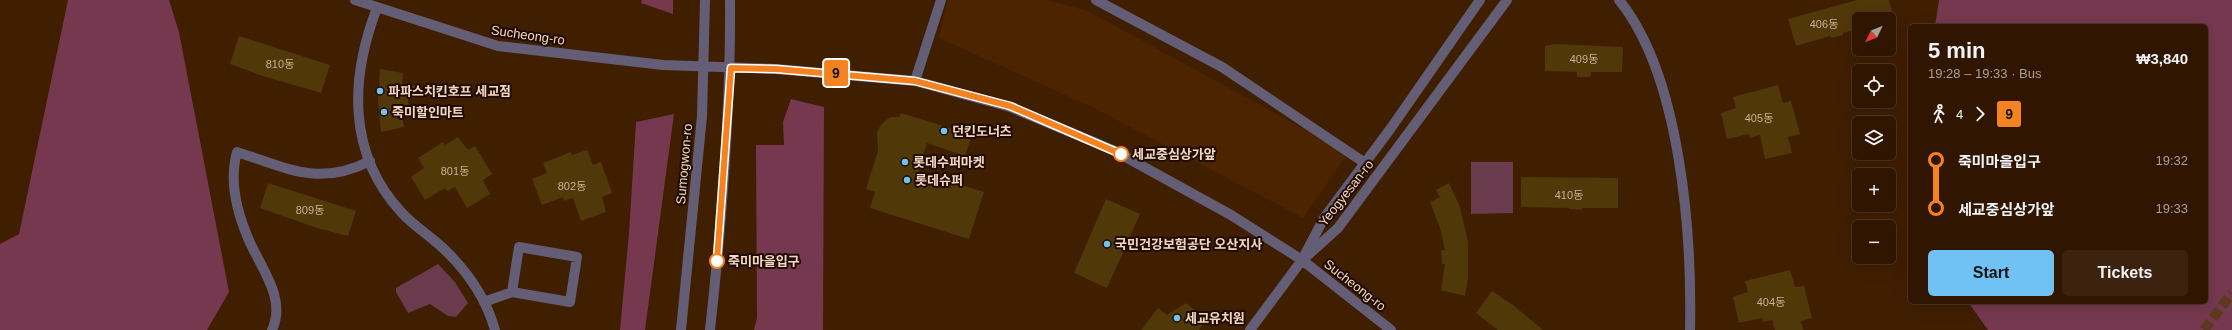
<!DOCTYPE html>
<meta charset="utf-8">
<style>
:root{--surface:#301600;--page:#3c230f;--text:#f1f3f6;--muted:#a89f99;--line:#4b3522;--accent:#70c1f4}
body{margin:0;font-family:Helvetica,"Noto Sans KR",sans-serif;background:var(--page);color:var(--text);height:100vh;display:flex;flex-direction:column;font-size:15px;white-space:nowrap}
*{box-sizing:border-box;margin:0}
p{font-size:13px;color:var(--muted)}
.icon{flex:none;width:22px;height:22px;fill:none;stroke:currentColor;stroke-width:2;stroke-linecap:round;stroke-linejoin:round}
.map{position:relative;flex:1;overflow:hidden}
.side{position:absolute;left:1908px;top:24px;width:300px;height:280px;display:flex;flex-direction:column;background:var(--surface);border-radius:6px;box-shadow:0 4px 16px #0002,0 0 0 1px var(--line)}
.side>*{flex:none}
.badge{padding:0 8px;border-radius:3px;font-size:14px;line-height:26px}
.needle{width:26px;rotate:227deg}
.tools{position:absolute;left:1852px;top:12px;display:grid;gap:8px}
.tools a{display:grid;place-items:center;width:44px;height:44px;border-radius:6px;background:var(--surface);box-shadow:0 4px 16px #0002,0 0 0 1px var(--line);font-size:20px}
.map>.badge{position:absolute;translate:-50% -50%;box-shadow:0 0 0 2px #fff}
.legs{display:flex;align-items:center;gap:6px;height:44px;padding:0 20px;font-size:13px}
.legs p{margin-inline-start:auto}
.overview{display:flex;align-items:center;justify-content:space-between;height:68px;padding:0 20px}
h1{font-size:22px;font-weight:600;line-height:30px}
.button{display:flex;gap:8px;margin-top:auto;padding:8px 20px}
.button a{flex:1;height:46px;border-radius:6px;background:var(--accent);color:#111;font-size:16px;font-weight:600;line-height:46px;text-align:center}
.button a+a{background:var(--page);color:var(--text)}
ul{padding:0 20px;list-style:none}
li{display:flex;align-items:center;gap:14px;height:48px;font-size:15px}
li i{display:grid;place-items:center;width:6px;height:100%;margin:0 5px;background:currentColor}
li i::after{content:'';width:10px;height:10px;margin:-5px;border:3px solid;border-radius:50%;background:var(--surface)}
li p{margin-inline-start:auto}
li:first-child i{background:linear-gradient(#0000 50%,currentColor 0)}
li:last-child i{background:linear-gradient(currentColor 50%,#0000 0)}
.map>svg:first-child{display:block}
</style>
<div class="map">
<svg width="2232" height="330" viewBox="0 0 2232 330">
<rect width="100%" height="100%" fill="#401e00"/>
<path fill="#4c2400" d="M948,0h99l41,11 260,142 -45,65 -207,-109 -157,-71z"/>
<path fill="#6a3b4c" d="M1471,162h42v51l-42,1z
M438,264l17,18 13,21 -12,14 -8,-1 -18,-12 -22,9 -12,-21v-4z"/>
<path fill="#75384f" d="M68,0h101l10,32 50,260 -22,38h-207v-86l19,-10z
M642,0h31v14l-32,-11z
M1939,0h293v330h-244l-20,-28h238v-276h-271z
M791,99l33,8 -1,223h-69l3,-12 -1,-173h28l-1,-23z
M674,114l-29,216h-25l9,-97 7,-111z"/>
<path fill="#513809" d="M1857,0h32l5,19h-35v10l-16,4v2l-12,3 -1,-2 -34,10 -8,-27z
M239,36l91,29 -9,28 -58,-17 -33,-12z
M1554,44l69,3 -1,25h-31l-1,5h-13v-5l-32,-1v-25z
M380,69l23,4 -1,12 15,1 -1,12h-8l1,17 -7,1 2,11 -23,5 -3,-31z
M1778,85l5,18 8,-2 9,33 -12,3 4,16 -27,6 -5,-24 -10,3 -1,-4 -22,5 -6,-26 15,-5 -3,-11z
M901,113l71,22 -7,21 -38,-13 -9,28 66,21 -15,47 -99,-31 5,-16 -9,-3 12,-38 -1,-18 3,-7 6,-6 5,-3h8z
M458,137l10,13 7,-4 17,28 -9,6 7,14 -23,14 -12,-21 -8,4 -2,-3 -20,12 -14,-23 13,-9 -6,-10 25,-16 2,3z
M587,150l6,15 8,-3 11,31 -10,4 4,15 -25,9 -8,-23 -9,3 -1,-4 -21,8 -10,-26 15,-6 -4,-10 28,-11 1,3z
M1521,177l97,1v30h-36v2l-13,-1v-1l-48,-1z
M268,183l88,28 -8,25 -31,-8 -57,-20z
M1449,183l11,24 8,35v36l-3,18 -24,-6 4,-26h-3l-1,-14h4l-5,-22 -10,-26 10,-5 -4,-7z
M1106,199l34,15 -33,74 -33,-15z
M1790,270l5,17 9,-1 8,32 -11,3 2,9h-28l-3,-10 -9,2 -1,-4 -23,5 -6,-26 15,-5 -3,-11z
M1492,291l21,14 30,25h-45l-22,-17z
M1186,303l20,17 -7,10h-58l17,-22 9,7z"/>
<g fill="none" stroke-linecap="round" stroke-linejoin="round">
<path stroke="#5b3a1d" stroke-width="10" stroke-dasharray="10 5" stroke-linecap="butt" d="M2204,330l28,-37"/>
<path stroke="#645d76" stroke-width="10" d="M355,0l143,46 165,19 113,4 139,12 95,26 103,43 118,65 71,45 89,70
M1096,0l126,67 143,96
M1619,0c62,76 73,235 71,330
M377,8c-27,70 -30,146 25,205 12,13 28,23 42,36 23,22 42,49 51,81
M915,81l26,-81
M519,247l58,10 -7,45 -58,-10z
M1307,256l31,-28 169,-228
M484,302l28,-10
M272,330c15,-32 -12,-63 -24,-92 -11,-26 -19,-58 -11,-86 50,16 82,35 133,9
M681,330l21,-214 3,-116
M710,330c12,-110 21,-220 20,-330
M1250,330l52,-70 22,-42 67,-90 89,-128"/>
</g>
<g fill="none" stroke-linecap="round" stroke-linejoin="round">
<g stroke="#fff" stroke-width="9">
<path id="line-1" d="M717,261l14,-193 45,1 139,12 95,25 111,48"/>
</g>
<use href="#line-1" stroke="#f58220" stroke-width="6"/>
</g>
<g fill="#70c1f4" stroke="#1f0b00" stroke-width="1.5">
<circle cx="380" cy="91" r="4"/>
<circle cx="384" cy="112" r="4"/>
<circle cx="944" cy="131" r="4"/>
<circle cx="905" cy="162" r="4"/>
<circle cx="907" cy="180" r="4"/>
<circle cx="1107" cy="244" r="4"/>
<circle cx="1177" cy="318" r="4"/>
</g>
<g fill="#fff" stroke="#f58220" stroke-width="2">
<circle cx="1121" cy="154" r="7"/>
<circle cx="717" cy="261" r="7"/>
</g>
<g text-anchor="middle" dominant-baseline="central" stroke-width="4" stroke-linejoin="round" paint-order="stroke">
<g font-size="11" fill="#cbaf94">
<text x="1824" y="24">406동</text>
<text x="1584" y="59">409동</text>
<text x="280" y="64">810동</text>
<text x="1759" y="118">405동</text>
<text x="455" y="171">801동</text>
<text x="572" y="186">802동</text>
<text x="1569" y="195">410동</text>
<text x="310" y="210">809동</text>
<text x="1771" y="302">404동</text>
</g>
<g font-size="13" fill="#f4d7c2" stroke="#1f0b00">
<text transform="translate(528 35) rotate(8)">Sucheong-ro</text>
<text transform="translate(684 164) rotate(-85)">Sumogwon-ro</text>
<text transform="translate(1346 193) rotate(-52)">Yeogyesan-ro</text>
<text transform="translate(1355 285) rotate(38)">Sucheong-ro</text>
</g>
<g font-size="13" font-weight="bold" fill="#f4d7c2" stroke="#1f0b00" text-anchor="start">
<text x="388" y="91">파파스치킨호프 세교점</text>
<text x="392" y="112">죽미할인마트</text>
<text x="952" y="131">던킨도너츠</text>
<text x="913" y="162">롯데수퍼마켓</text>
<text x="915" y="180">롯데슈퍼</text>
<text x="1115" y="244">국민건강보험공단 오산지사</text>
<text x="1185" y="318">세교유치원</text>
</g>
<g font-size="13" font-weight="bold" fill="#f4d7c2" stroke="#1f0b00" text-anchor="start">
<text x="1132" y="154">세교중심상가앞</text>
<text x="728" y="261">죽미마을입구</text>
</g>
</g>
</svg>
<div class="tools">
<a><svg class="needle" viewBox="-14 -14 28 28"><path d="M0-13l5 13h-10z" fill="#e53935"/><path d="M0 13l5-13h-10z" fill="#a89f99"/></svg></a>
<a><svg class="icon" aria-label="locate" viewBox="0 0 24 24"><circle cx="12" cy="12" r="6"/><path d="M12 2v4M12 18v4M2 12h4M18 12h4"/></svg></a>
<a><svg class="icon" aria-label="layers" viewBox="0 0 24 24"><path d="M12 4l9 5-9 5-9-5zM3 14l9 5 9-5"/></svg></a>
<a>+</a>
<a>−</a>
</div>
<b class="badge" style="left:836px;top:73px;background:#f58220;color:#111">9</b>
<section class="side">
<div class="overview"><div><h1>5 min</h1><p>19:28 – 19:33 · Bus</p></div><b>₩3,840</b></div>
<div class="legs"><svg class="icon" aria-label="walk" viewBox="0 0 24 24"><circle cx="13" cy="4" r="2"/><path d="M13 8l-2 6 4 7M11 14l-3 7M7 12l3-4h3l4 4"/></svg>4<svg class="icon" aria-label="forward" viewBox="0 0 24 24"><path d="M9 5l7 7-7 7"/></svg><b class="badge" style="background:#f58220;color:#111">9</b></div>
<ul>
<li><i style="color:#f58220"></i><b>죽미마을입구</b><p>19:32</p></li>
<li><i style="color:#f58220"></i><b>세교중심상가앞</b><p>19:33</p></li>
</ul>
<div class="button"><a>Start</a><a>Tickets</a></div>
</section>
</div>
